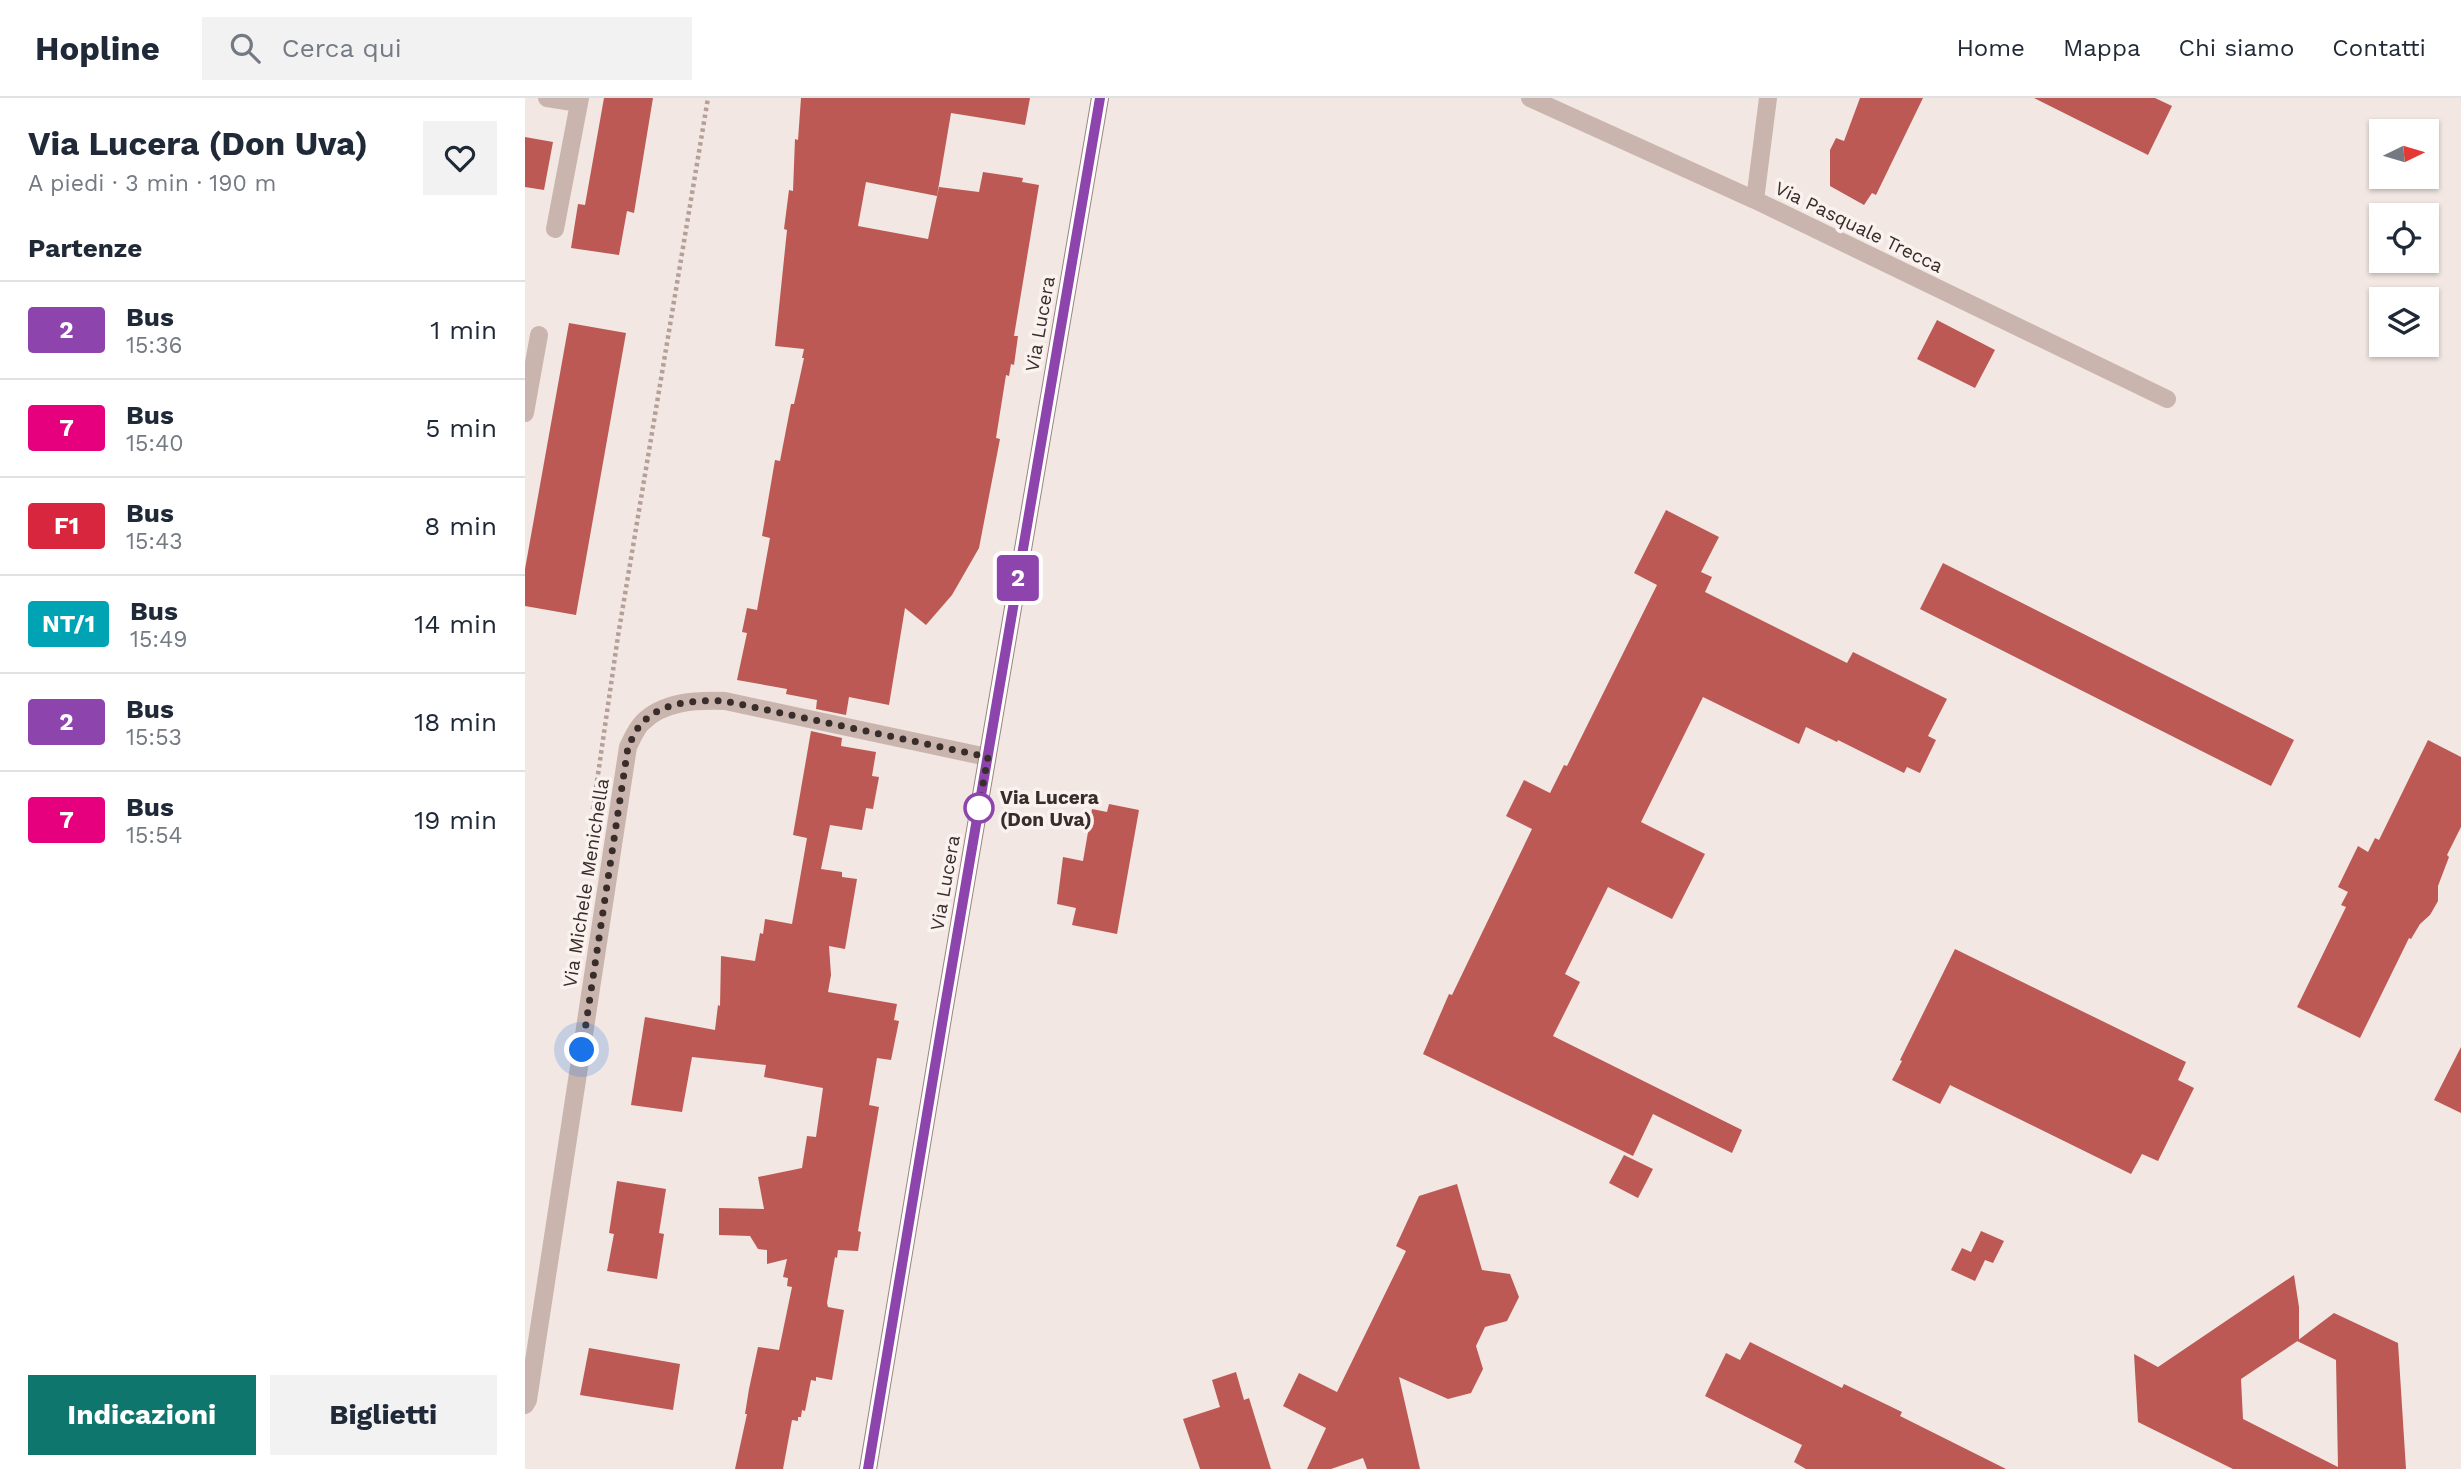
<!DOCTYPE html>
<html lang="it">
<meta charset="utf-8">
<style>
:root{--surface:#fff;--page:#f2f2f3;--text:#1f2937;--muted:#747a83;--line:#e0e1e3;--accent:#0f766e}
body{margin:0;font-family:"Work Sans",sans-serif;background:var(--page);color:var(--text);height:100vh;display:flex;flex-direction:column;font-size:26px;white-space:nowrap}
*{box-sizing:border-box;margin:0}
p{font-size:23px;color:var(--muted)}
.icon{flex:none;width:38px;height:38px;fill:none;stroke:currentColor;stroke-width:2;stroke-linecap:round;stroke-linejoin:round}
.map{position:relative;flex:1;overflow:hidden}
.drawer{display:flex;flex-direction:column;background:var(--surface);width:525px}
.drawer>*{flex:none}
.badge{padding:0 14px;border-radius:5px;font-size:24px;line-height:46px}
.needle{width:46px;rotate:85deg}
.controls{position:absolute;left:1844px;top:21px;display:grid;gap:14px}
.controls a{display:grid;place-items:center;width:70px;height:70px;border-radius:0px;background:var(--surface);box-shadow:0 2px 5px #0004;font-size:35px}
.you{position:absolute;width:35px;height:35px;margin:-18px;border:5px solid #fff;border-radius:50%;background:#1a73e8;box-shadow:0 0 0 10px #1a73e833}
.map>.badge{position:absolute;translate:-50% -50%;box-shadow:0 0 0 4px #fff}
h2{padding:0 28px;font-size:26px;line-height:63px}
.round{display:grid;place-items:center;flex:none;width:74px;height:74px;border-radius:0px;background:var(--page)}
.summary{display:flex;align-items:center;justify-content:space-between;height:119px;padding:0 28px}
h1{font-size:33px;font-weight:700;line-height:52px}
.cta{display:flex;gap:14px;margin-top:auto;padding:14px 28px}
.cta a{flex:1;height:80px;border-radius:0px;background:var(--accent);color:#fff;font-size:28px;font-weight:700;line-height:80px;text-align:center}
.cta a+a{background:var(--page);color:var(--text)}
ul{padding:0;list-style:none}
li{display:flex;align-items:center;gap:21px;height:98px;padding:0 28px;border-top:2px solid var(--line)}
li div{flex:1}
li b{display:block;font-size:26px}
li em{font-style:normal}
li .badge{min-width:77px;font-weight:700;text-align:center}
header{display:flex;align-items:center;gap:42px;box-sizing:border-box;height:98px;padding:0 35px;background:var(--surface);border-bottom:2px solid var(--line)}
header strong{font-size:33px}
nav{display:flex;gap:38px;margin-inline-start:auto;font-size:24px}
.search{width:490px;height:63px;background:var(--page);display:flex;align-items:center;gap:18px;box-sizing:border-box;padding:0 24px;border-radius:0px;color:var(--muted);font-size:26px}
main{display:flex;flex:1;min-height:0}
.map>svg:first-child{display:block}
</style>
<header>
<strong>Hopline</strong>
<div class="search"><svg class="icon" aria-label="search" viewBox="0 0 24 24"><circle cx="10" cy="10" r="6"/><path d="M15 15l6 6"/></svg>Cerca qui</div>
<nav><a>Home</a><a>Mappa</a><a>Chi siamo</a><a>Contatti</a></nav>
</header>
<main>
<section class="drawer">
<div class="summary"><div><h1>Via Lucera (Don Uva)</h1><p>A piedi · 3 min · 190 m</p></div><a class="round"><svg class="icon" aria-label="heart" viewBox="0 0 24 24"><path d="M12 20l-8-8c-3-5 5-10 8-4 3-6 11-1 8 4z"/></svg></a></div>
<h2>Partenze</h2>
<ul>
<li><span class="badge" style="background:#8e44ad;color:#fff">2</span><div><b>Bus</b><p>15:36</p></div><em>1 min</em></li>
<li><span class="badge" style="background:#e6007e;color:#fff">7</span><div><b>Bus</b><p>15:40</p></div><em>5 min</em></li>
<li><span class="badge" style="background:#d7263d;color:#fff">F1</span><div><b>Bus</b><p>15:43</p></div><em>8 min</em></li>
<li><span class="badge" style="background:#00a3b4;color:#fff">NT/1</span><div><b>Bus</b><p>15:49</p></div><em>14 min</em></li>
<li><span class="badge" style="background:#8e44ad;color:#fff">2</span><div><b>Bus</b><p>15:53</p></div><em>18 min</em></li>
<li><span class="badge" style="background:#e6007e;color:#fff">7</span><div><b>Bus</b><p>15:54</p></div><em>19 min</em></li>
</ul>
<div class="cta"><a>Indicazioni</a><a>Biglietti</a></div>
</section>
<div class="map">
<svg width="1936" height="1371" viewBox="0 0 1936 1371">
<rect width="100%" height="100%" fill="#f2e7e2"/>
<path fill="#bc5955" d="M79,0h49l-19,115 -7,-2 -8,44 -48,-7 7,-44 7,1z
M276,0h229l-5,27 -74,-12 -14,83 -71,-14 -8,44 70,13 11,-52 40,5 4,-20 40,6 -1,4 17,3 -25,151h4l-4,29 -3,-1 -2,12 -3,-1 -10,63 4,1 -21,109 -27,47 -26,30 -21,-17 -16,97 -40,-8 -3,18 -30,-6 1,-9 -31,-6 1,-5 -50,-9 10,-47 -5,-1 5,-24 10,2 13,-72 -8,-2 13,-76 5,1 11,-57h3l10,-46h-2l2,-9 -29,-3 12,-116 -3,-1 5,-39 4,1 2,-52 3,1z
M1335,0h63l-47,97 -4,-2 -8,12 -34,-19v-36l6,-12 8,3z
M1509,0h121l17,8 -24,49z
M0,39l28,5 -9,48 -19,-3z
M1412,222l58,30 -20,38 -58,-29z
M44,225l57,10 -50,282 -51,-9v-37z
M1141,412l53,27 -18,35 11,5 -7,15 142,71 6,-11 94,47 -19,37 8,4 -16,33 -13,-6 -3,6 -66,-33 -1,2 -31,-15 -7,17 -96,-47 -62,125 64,32 -33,65 -64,-32 -43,87 15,8 -27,54 189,94 -10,23 -79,-39 -20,42 -210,-102 26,-60 3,1 80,-166 -26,-13 18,-36 26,13 14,-28 3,1 90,-181 -23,-12z
M1418,465l351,177 -23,46 -351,-177z
M286,633l31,7 -1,8 35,6 -4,24 7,1 -6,32 -7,-1 -4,22 -32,-5 -9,44 21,3v5l15,2 -12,70 -16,-3 2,29 -3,17 69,12 -3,16 5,1 -8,39 -14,-2 -8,47 10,2 -21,124 3,1 -3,19 -20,-1 -1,8 -2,-1 -8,46 1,4 16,3 -12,70 -16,-3v4l-5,-1 -6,31 -3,-1 -1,7h-3v4l-6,-1 -9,49h-48l12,-55h-2l4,-25 9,-42 21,3 13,-63 -5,-1 1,-8 -5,-1 4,-18 -20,5v-14l-9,-1 -8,-13 -31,-1v-27l45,1 -6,-32 44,-9 5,-32 9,1 7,-49 -59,-11 2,-12 -74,-8 -10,55 -51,-7 14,-88 70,13 3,-25 2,1 1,-50 34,5 5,-28 3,1 2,-15 27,5 15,-86 -14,-3z
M1903,642l33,17v70l-14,28 2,2 -11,29v15l-8,14 -10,9 -9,15 -2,-1 -49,100 -63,-31 49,-100 -5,-2 7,-13 -10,-5 20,-41 10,6 7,-14 4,2z
M584,706l30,6 -22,124 -45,-9 4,-17 -19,-4 6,-47 20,4 9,-52 15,3z
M1430,851l231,113 -8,18 16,8 -36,73 -16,-7 -11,20 -181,-89 -10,19 -48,-24 10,-19 -2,-1z
M1936,949v66l-27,-13z
M1099,1057l29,14 -15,29 -29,-15z
M92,1083l49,8 -7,44 5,1 -7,45 -50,-8 7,-37 -5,-1z
M932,1086l25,86 28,4 9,23 -12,24 -22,6 -9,19 7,23 -12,24 -23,6 -49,-22 21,92h-53l-4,-11 -32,11h-24l19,-41 -43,-22 16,-33 38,19 69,-141 -10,-5 23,-50z
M1456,1133l23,10 -11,22 -8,-3 -10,21 -24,-11 11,-22 9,4z
M1769,1177l5,32v33l-58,39 2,40 95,48 -2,-107 -39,-19 37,-28 64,30 8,126h-173l-95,-47 -4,-68 24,13z
M1225,1244l92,46 2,-4 58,28 -2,4 106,53h-200l-12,-7 8,-17 -97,-49 21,-43 14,7z
M64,1250l91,16 -7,46 -93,-15z
M711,1274l8,28 5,-2 22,71h-71l-17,-50 37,-12 -8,-27z"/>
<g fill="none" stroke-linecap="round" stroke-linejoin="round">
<path stroke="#b59f98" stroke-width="4.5" stroke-dasharray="3.5 3.5" stroke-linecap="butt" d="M68,711l25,-173 90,-538"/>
<path stroke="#cab5ae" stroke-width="18" d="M22,0l32,5
M1005,0l225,102 412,199
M1230,102l13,-102
M30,131l25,-131
M0,315l14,-78
M0,1307l3,-5 100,-653c4,-8 8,-18 14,-24 21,-22 55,-23 83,-22l262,56"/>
<path stroke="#9d8480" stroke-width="18" d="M343,1371l76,-457 156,-914"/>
</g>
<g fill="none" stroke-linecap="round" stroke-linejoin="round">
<g stroke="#fff" stroke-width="16">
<path id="line" d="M343,1371l76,-457 156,-914"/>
</g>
<use href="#line" stroke="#8e44ad" stroke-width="10"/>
<path stroke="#392d2c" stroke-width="7" stroke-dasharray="0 12.6" d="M57,952l46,-303c4,-8 8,-18 14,-24 21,-22 55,-23 83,-22l263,56 -10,54 1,-3"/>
</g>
<circle fill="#fff" stroke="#8e44ad" stroke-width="3.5" cx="454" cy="710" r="14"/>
<g text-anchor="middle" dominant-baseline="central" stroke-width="7" stroke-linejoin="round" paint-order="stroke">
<g font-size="19" fill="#392d2c" stroke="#faf2ee">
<text transform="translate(1334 129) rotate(26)">Via Pasquale Trecca</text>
<text transform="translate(515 226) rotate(-80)">Via Lucera</text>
<text transform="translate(61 785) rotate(-81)">Via Michele Menichella</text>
<text transform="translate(420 785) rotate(-80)">Via Lucera</text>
</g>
<g font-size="19" font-weight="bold" fill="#392d2c" stroke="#faf2ee" text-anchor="start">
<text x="475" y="699">Via Lucera<tspan x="475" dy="22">(Don Uva)</tspan></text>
</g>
</g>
</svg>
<div class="controls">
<a><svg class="needle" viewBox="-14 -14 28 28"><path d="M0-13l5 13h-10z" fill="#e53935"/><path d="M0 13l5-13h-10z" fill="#747a83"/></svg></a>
<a><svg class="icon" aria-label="locate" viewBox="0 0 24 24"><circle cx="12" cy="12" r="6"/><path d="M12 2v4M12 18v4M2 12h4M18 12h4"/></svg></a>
<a><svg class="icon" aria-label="layers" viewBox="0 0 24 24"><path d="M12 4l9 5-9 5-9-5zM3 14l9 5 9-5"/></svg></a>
</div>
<div class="you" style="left:57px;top:952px"></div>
<b class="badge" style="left:493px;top:480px;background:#8e44ad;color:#fff">2</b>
</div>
</main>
